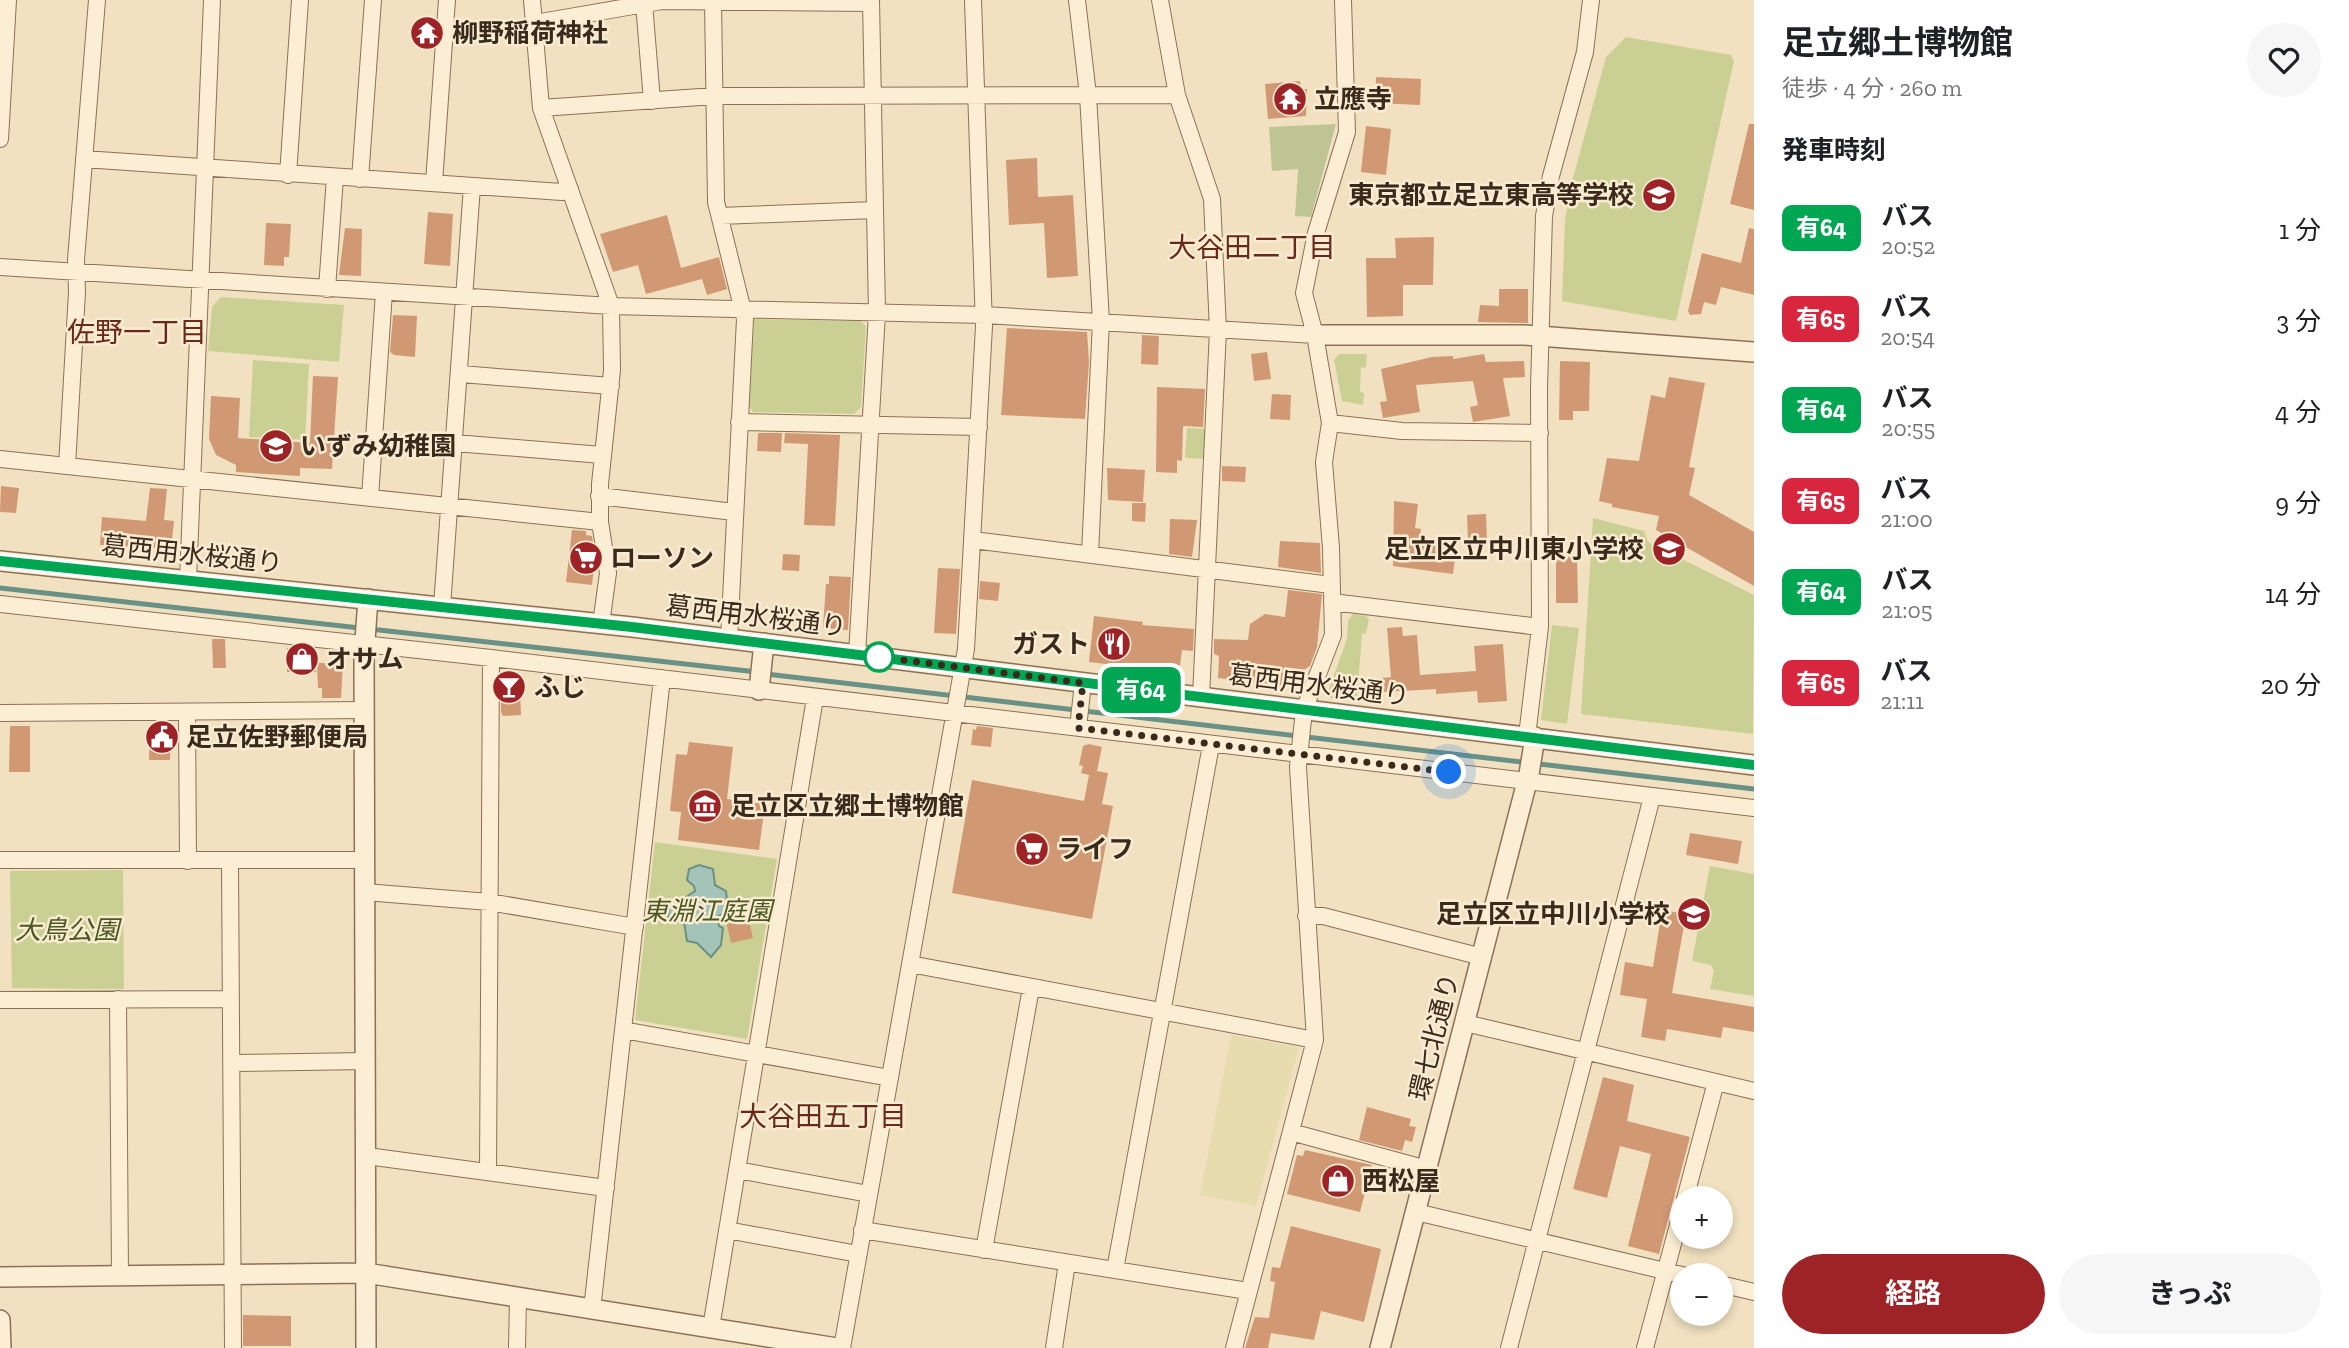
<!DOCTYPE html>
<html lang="ja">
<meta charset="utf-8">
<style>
:root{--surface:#fff;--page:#f6f6f6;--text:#202124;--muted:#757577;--accent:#9e2327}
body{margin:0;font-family:"Zilla Slab","Noto Sans JP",serif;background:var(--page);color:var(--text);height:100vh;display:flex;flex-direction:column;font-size:26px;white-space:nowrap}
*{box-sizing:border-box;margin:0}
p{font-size:23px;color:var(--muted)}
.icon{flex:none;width:38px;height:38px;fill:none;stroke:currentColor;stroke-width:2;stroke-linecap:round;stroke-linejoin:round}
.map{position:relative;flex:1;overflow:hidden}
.sheet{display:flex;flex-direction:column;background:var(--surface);width:595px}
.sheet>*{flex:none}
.badge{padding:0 14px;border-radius:10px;font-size:24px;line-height:46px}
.fabs{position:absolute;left:1670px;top:1186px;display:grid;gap:14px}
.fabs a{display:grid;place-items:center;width:63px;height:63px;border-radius:50%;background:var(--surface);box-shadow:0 4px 10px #0003;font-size:35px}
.you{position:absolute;width:35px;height:35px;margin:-18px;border:5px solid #fff;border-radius:50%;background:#1a73e8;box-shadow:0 0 0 10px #1a73e833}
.map>.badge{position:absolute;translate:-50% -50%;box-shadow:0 0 0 4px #fff}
h2{padding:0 28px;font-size:26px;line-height:63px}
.round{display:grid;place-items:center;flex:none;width:74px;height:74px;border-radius:37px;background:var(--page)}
.summary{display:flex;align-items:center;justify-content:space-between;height:119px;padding:0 28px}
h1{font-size:33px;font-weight:700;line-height:52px}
.primary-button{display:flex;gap:14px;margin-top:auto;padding:14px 28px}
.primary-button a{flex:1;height:80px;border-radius:42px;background:var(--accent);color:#fff;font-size:28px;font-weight:700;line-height:80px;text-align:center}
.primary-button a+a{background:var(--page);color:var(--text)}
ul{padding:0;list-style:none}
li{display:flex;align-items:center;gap:21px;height:91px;padding:0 28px}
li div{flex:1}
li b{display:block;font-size:26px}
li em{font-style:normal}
li .badge{min-width:77px;font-weight:700;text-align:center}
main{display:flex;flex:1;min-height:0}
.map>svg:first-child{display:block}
</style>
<main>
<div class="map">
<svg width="1754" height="1348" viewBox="0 0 1754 1348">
<rect width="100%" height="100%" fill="#f1e1c0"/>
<path fill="#e7dcad" d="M1231,1035l68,12 -43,159 -56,-11z"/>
<path fill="#cad094" d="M1626,37l105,18 3,6 -58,260 -114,-20 3,-81 8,-42 33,-121z
M221,297l123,8 -5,57 -131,-11 4,-44z
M754,319l106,2 6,5 -5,81 -7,7 -101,-2 -4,-6z
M1339,354h28l-1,13 -5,1 -1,24 4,1 -1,12 -21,-4 -8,-41z
M253,360l56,4 -4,76 -56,-3z
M1187,428l19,1 -1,30 -20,-1z
M1593,518l51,13 4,11 106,53 -1,139 -172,-20z
M1353,614l13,2 3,4 -3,13 -4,1 -5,65 -27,-1 -3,-4 20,-55 1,-19z
M1552,625l27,3 -12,96 -26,-4z
M655,842l122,17 -30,180 -112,-19z
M1710,866l44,8v122l-44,-7 4,-18 -3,-6 -19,-4z
M123,870l1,119 -112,-1 -2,-117z"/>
<path fill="#bfc494" d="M1336,124l-25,93 -16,-1 3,-47 -26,2 -3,-44z"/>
<path fill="#a4c3b9" stroke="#6a9186" stroke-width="2" d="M699,865l14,4 2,16 11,6 2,20 -11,6 2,9 4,2 -2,17 -10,12 -14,-14 -10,-2 -3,-19 -17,-1 3,-17 12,1 1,-6 12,-8 -1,-5 -7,-6 2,-11z"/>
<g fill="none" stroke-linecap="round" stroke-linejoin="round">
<path stroke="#6a9186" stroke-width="5" d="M0,588l360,40
M370,629l387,43
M766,674l988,115"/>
</g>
<path fill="#d19874" d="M417,23l18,1 -2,21 -17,-1z
M1376,77l45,2 -1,26 -45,-2z
M1300,81l1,8h6l-1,27 -38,3 -3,-35z
M1749,124h5v86l-24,-6z
M1366,126l25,3 -5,46 -25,-3z
M1037,158l1,39 35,-2 5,81 -31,2 -3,-55 -35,2 -3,-65z
M428,212l25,2 -3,52 -26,-2z
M667,215l14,53 38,-11 8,32 -20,6 -5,-16 -56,15 -8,-29 -25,7 -13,-38z
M266,223l25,1 -2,33h-5v9l-20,-1z
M345,228l17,1 -1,47 -22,-1z
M1749,228l5,1v66l-33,-8 -5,18 -12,-3 -3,12 -11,1 -2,-4 14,-58 39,10z
M1434,237l-1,48h-30v31l-36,1 -1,-59h30l-1,-20z
M1499,289h29v34l-50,-1 2,-17 19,1z
M393,315l24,1 -2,41 -21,-2 -4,-3z
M1007,328l80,4 2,30 -4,57 -84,-4z
M1142,335l17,1 -1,29 -17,-1z
M1267,352l4,27 -17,2 -3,-27z
M1484,354l2,8 38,-1 1,16 -22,1 7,38 -37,6 -3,-15 8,-2 -5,-24 -57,4 4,27 -37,6 -3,-16 7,-1 -6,-32 51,-12 21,-1v3z
M1560,361l30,1 -1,49h-16v9h-14z
M313,376l25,1 -6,92 -32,-1v8l-64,-4v-7l-20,-10 -7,-16 2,-43 29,2 -2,40 72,5z
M1669,377l36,6 -16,84 6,1 -6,27 65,37v54l-98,-56 3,-14 -47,-9v-3l-13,-3 8,-43 32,3 12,-66 14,3z
M1157,387l48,2 -2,38 -20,-1 -1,35 -5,-1v13l-21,-1z
M1272,394l19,1 -1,25 -20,-1z
M758,433h24l-1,19 -24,-1z
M785,433l55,2 -5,91 -31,-1 4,-81 -24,-1z
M1222,466l24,1 -1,15 -23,-1z
M1107,468l38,2 -2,32 -35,-2z
M1,486l18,2 -3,25 -16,-1z
M150,488l17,1 -3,31 10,1 -3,28 -71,-4 2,-28 44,4z
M1394,501l24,3 -3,24 6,1 -1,8 37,6 -4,31 -60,-8z
M1132,503h14l-1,19 -13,-1z
M1486,514l1,27 -19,1 -1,-27z
M1170,519l27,1 -5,37 -23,-3z
M572,530l14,1v4l6,1 3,22 -3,27 -26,-3z
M1280,541l40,2 1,30 -43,-6z
M783,554l17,1 -1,16 -17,-1z
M1556,556h21l1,47h-22z
M938,568l22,1 -4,65 -22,-1z
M829,576l22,1 -3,53 -25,-2 3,-44h3z
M980,581l20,2 -2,18 -19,-2z
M1288,590l34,4 -5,53 -7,19 -6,4 -5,18 -81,-10 1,-22 -5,-2v-15l34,1 2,-16 15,-10 20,3z
M1094,616l49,6 -1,3 52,4 -1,22 -11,-1 -3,23 -90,-11z
M1402,627l1,9 14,-1 3,40 56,-4 -2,-25 29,-2 4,57 -29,2 -1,-12 -41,3v-5l-53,3 -1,-14 9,-1 -4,-49z
M212,639h13l1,29h-13z
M287,648l29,1v23h-29z
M317,663h26l-2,35h-19v-10h-4z
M506,672h13l2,43 -18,1 -2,-4v-38z
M10,726h20v46h-21z
M977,726l16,2 -2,19 -20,-2 2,-16 3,1z
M150,727h21l-1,33h-21z
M689,742l44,5 -6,52 38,5 -6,46 -81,-10 3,-28 -11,-1 6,-57 11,1z
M1089,744l13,3 -5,24 11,2 -6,31 11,2 -21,113 -140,-26 20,-113 112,21 5,-26 -8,-2 2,-7 -4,-1 4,-19z
M1690,833l52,8 -4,23 -52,-9z
M1662,910l24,4 -14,79 82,14v25l-31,-5 -2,11 -54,-9 -2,12 -24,-4 6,-38 -27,-4 5,-33 28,5z
M748,916l5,22 -22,5 -5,-22z
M1603,1077l31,8 -7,36 63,16 -31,117 -31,-8 23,-92 -31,-8 -13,52 -34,-9z
M1367,1107l44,12 -2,7 7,1 -4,15 -7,-2 -3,11 -43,-11z
M1305,1150l67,15 -12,47 -73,-18 10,-39 6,1z
M1291,1226l90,23 -17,73 -43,-11 -7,29 -43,-7 -3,15h-23l10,-31 14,1 6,-36 -5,-1 2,-14 8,1z
M243,1315l48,1v30h-48z"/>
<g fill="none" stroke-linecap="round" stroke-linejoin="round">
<g stroke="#8b7157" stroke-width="18">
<path id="minor" d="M532,0l9,108 70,198 1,64 -12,114v38l8,51 -7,51
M1077,0l11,95 13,226 -11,233
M1160,0l17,95 35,104 6,131 -17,367
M713,1l3,201 29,117 -16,320
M644,3l8,98
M535,23l127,-22 209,2
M541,108l174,-12 462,-1
M0,139l8,-139
M84,159l478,33 8,-3
M288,175l12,-175
M360,179l13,-179
M434,183l13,-183
M720,216l155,-6
M0,267l611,39 373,9 331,20
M327,289l8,-112
M461,374l150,12
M739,422l240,5
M1330,423l72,8 138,2
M455,443l147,12
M0,459l600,63
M67,466l10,-174 -1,-32 21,-260
M599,496l135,16
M370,498l14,-206
M973,540l358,45
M188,580l24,-580
M1332,602l208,25
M0,604l491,54 1263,150
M442,607l30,-421
M857,655l20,-342 -6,-313
M0,713l364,-3
M187,713l1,148
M1078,728l5,-45
M1527,736l13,-109 -1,-239 5,-172 7,-40 34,-124 6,-52
M0,860h365
M230,861l3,487
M365,892l124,10 146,25
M1306,916h17l159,41
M910,964l405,76
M118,999l2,277
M0,1000l231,-1
M1465,1023l289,68
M623,1030l267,48
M232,1063l134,-2
M1291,1132l136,37
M367,1156l239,32
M737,1170l132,24
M488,1172l3,-514
M1685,1199l31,-117
M1416,1212l270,64
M727,1230l131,24
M862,1230l386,61
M984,1250l47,-262
M1115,1270l96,-525
M1720,1284l34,8
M592,1310l70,-632
M711,1328l104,-630
M517,1348l1,-50
M842,1348l124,-699 18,-323 -11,-326
M1054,1348l13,-85
M1234,1348l81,-308 -17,-273 6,-57 29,-75 -2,-87 -7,-86 6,-39 -15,-88 -11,-42 12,-60 31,-101 -4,-132
M1509,1348l143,-551
M1645,1348l37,-138"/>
</g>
<g stroke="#8b7157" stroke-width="22">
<path id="tertiary" d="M1315,335h209l230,17
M0,561l632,66 1122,138
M759,690l5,-47
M0,1277l366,-4 471,75
M0,1320l1,28
M366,1348l-2,-694 4,-55
M1380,1348l149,-574 6,-37"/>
</g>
<use href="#minor" stroke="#fbeed4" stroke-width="16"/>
<use href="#tertiary" stroke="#fbeed4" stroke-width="19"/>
</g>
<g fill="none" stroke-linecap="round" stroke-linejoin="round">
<g stroke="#fff" stroke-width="16">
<path id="line" d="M0,561l632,66 1122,138"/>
</g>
<use href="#line" stroke="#00a651" stroke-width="10"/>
<path stroke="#3a2a1c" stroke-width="7" stroke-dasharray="0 12.6" d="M879,657l204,26 -5,45 371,44"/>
</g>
<defs>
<g id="temple-disc" transform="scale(1.75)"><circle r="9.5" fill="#9e2327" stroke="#f8ebd1"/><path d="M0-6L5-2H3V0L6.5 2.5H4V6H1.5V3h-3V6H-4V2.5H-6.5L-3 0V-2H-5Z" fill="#fff"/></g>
<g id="school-disc" transform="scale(1.75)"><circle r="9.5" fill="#9e2327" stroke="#f8ebd1"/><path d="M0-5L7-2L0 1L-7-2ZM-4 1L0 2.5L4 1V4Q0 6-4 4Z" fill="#fff"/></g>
<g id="supermarket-disc" transform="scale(1.75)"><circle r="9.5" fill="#9e2327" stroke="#f8ebd1"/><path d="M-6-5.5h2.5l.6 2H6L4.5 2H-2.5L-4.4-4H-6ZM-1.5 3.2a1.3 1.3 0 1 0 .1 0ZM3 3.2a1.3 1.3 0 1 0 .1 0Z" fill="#fff"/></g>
<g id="restaurant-disc" transform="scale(1.75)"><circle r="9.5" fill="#9e2327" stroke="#f8ebd1"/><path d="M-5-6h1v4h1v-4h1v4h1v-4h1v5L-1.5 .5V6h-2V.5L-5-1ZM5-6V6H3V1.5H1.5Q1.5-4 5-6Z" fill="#fff"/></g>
<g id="shop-disc" transform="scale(1.75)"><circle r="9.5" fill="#9e2327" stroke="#f8ebd1"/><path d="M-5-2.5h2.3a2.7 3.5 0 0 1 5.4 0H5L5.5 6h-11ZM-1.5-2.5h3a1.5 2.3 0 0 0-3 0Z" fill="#fff"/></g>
<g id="bar-disc" transform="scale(1.75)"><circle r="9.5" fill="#9e2327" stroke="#f8ebd1"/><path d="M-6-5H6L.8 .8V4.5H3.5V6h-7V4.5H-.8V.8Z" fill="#fff"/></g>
<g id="civic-disc" transform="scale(1.75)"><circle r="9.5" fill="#9e2327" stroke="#f8ebd1"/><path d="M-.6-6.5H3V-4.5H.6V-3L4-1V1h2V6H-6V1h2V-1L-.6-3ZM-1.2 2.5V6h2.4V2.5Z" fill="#fff"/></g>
<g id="museum-disc" transform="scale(1.75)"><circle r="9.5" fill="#9e2327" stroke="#f8ebd1"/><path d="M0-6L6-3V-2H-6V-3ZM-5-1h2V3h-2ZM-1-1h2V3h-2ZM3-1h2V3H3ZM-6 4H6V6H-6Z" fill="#fff"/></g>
</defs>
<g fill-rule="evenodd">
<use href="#temple-disc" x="427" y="33"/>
<use href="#temple-disc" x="1290" y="99"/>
<use href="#school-disc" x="1659" y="195"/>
<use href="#school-disc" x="276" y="446"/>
<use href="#school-disc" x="1669" y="549"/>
<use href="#supermarket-disc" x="586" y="558"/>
<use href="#restaurant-disc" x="1114" y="644"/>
<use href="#shop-disc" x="302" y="659"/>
<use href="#bar-disc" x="509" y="687"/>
<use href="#civic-disc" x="162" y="737"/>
<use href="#museum-disc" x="705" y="806"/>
<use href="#supermarket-disc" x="1032" y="849"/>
<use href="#school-disc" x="1694" y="914"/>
<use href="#shop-disc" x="1338" y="1181"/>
</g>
<circle fill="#fff" stroke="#00a651" stroke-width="3.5" cx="879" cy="657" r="14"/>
<g text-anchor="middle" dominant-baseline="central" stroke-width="5" stroke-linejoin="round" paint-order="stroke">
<g font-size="26" font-weight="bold" fill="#3a2a1c" stroke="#f8ebd1" text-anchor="start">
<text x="452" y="33">柳野稲荷神社</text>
<text x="1314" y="99">立應寺</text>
<text x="1634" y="195" text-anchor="end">東京都立足立東高等学校</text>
<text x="300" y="446">いずみ幼稚園</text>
<text x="1644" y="549" text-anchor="end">足立区立中川東小学校</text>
<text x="610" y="558">ローソン</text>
<text x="1090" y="644" text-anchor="end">ガスト</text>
<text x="326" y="659">オサム</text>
<text x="534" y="687">ふじ</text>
<text x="186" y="737">足立佐野郵便局</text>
<text x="730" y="806">足立区立郷土博物館</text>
<text x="1056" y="849">ライフ</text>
<text x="1670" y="914" text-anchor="end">足立区立中川小学校</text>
<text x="1362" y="1181">西松屋</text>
</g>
<g font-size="26" fill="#3a2a1c" stroke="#f8ebd1">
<text transform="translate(192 554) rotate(6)">葛西用水桜通り</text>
<text transform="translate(756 616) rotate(7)">葛西用水桜通り</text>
<text transform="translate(1319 685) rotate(7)">葛西用水桜通り</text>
<text transform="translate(1434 1037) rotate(-76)">環七北通り</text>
</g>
<g font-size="26" font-style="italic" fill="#4c5822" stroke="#f8ebd1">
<text x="707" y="911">東淵江庭園</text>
<text x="67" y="930">大鳥公園</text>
</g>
<g font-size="28" fill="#692819" stroke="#f8ebd1">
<text x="1252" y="247">大谷田二丁目</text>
<text x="137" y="332">佐野一丁目</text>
<text x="823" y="1116">大谷田五丁目</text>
</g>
</g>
</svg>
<div class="fabs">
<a>+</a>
<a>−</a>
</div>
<div class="you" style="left:1449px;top:772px"></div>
<b class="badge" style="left:1141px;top:690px;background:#00a651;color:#fff">有64</b>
</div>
<section class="sheet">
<div class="summary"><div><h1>足立郷土博物館</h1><p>徒歩 · 4 分 · 260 m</p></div><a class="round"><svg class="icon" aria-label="heart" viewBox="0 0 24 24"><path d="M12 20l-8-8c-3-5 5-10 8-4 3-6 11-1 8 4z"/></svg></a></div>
<h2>発車時刻</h2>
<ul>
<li><span class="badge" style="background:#00a651;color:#fff">有64</span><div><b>バス</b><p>20:52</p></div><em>1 分</em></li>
<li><span class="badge" style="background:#d7263d;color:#fff">有65</span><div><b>バス</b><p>20:54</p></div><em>3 分</em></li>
<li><span class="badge" style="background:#00a651;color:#fff">有64</span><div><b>バス</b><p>20:55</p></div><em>4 分</em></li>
<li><span class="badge" style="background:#d7263d;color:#fff">有65</span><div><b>バス</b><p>21:00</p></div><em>9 分</em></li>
<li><span class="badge" style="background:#00a651;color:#fff">有64</span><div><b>バス</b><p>21:05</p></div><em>14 分</em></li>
<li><span class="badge" style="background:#d7263d;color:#fff">有65</span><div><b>バス</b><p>21:11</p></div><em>20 分</em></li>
</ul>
<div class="primary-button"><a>経路</a><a>きっぷ</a></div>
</section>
</main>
